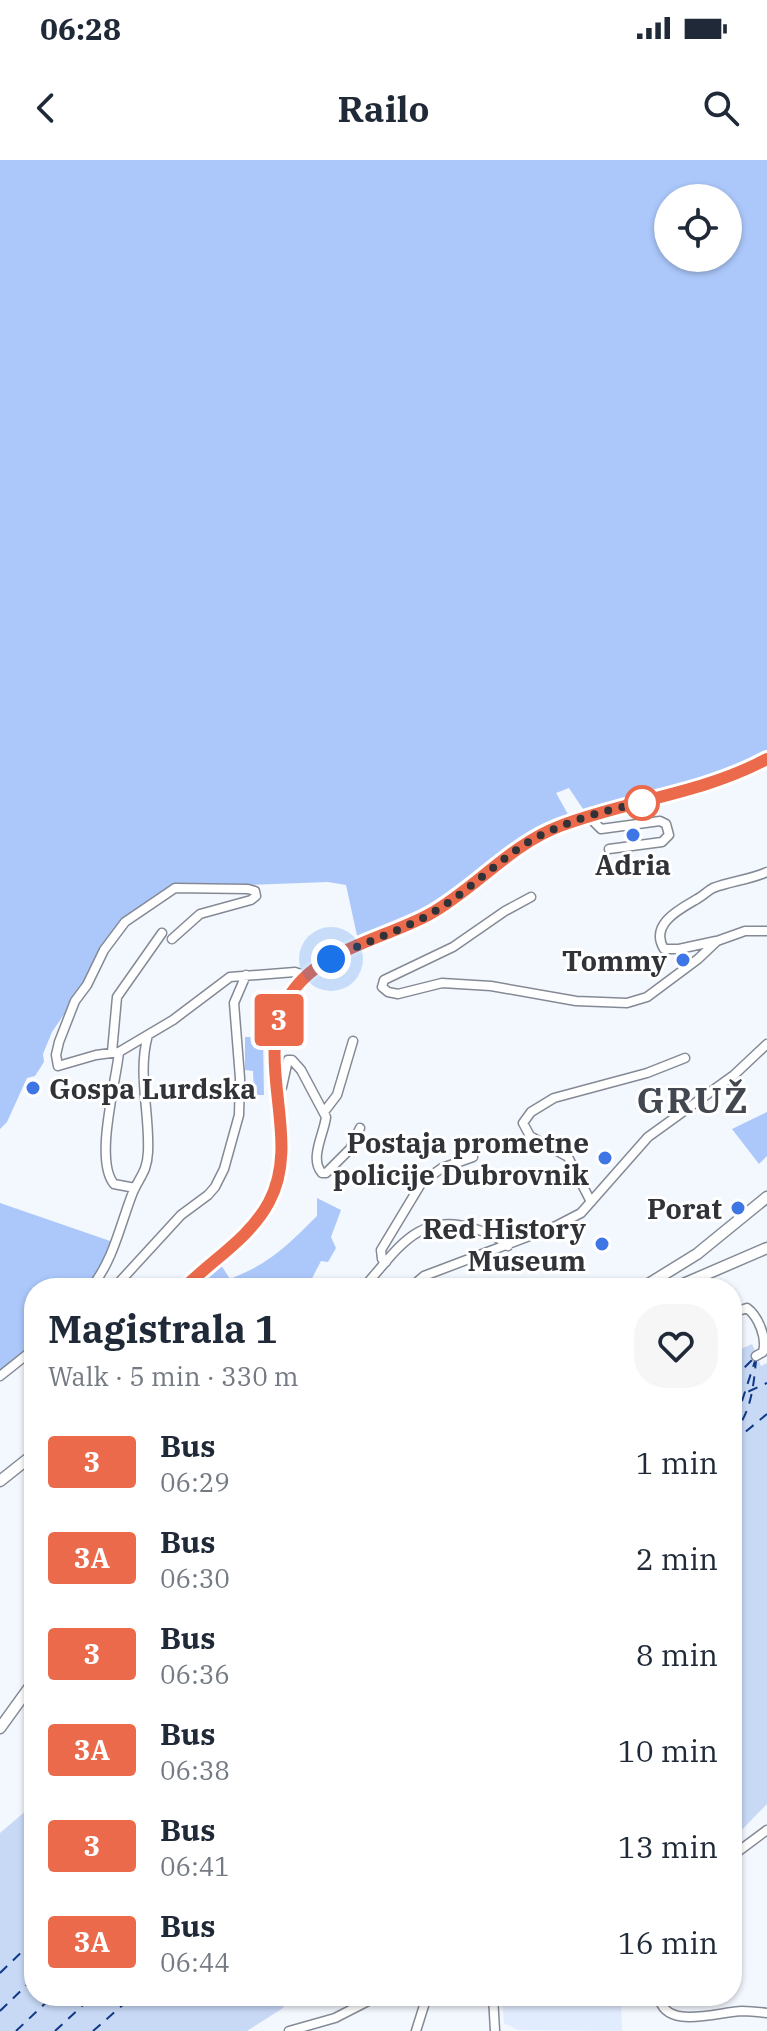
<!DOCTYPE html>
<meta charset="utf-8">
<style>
:root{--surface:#fff;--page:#f6f6f7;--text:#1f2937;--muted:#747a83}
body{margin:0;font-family:"IBM Plex Serif",serif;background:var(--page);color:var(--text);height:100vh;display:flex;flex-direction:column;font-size:30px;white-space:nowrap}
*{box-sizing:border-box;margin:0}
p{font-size:26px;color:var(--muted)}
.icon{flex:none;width:44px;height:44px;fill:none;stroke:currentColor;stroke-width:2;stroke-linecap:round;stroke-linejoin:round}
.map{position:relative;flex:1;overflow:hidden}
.panel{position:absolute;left:24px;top:1118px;width:718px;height:728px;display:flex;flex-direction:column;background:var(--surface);border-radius:32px;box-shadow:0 2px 6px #0004}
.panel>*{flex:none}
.badge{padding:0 16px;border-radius:6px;font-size:28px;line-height:52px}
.tools{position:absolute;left:654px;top:24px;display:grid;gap:16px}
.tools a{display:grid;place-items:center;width:88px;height:88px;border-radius:50%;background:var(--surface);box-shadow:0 2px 6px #0004;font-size:40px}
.you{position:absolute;width:40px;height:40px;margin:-20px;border:6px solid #fff;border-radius:50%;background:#1a73e8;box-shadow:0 0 0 12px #1a73e833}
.map>.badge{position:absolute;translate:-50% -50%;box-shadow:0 0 0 4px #fff}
.round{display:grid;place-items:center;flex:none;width:84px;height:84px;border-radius:32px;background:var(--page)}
.head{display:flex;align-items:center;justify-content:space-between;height:136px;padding:0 24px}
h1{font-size:38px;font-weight:700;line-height:60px}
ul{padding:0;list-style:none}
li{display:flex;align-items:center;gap:24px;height:96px;padding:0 24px}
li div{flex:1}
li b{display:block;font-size:30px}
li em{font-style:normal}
li .badge{min-width:88px;font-weight:700;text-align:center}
.status{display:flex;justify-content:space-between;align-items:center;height:56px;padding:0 40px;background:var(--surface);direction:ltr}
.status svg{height:22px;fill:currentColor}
header{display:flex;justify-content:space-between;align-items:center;height:104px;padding:0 24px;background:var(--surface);font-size:36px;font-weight:700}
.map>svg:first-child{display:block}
</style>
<div class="status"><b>06:28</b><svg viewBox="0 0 49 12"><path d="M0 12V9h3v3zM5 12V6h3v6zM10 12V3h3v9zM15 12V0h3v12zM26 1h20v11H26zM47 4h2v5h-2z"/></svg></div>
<header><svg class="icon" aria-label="back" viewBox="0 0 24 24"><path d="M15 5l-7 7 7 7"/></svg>Railo<svg class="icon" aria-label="search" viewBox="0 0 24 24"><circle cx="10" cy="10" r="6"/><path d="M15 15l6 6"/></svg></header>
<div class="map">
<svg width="767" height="1871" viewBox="0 0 767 1871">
<rect width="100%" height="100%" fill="#f3f7fe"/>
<path fill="#e2ecff" d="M502,1836h119l1,35 -104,-1 -14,-7z"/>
<path fill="#acc8fb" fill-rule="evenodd" d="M0,0h767v592l-59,26 -125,31 -14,-21 -13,5 13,23 -29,13 -47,29 -56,47 -79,35 -12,-55 -18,-3 -104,4 -50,-3 -39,28 -83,121 -9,22 1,8 -9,14 -8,2 -20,44 -7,7zM668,38h60v60h-60z
M263,877l1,58h-10l-1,-24 -8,-1v-33z
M767,952v44l-8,8 -27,-35z
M317,1038l24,12 -10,27 5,11 -8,14 -7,-1 -14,27h-111l25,-23 9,14c39,-15 58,-34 87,-63z
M0,1043l113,39 -25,46h-54v56l-34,28z"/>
<path fill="#c8d9f6" d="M752,1184l9,22 6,-3v441l-35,36v-487z
M34,1644v192h254l-5,12 -36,23h-247v-198z"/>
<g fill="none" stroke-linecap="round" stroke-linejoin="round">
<path stroke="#103887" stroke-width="2" stroke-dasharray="10 8" stroke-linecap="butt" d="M732,1220l21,-21
M732,1239l35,-16
M732,1256l10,-15 13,-40
M732,1275c19,-22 21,-45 24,-74
M732,1283l35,-29
M0,1813l34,-33
M0,1851l34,-33
M16,1871l37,-35
M55,1871l38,-35
M93,1871l40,-35"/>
<g stroke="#848a95" stroke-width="11">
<path id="minor" d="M588,656l13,13 59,-8 6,3 3,11 -7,7 -53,7
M531,737l-26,14 -52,36 -69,33 -2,7 6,5 10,2 44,-11 49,3 85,15 51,2 20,-6 51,-38 19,-18 28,-10h22
M172,779l28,-25 51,-14 5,-4 -1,-5 -7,-2 -73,-1 -50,34 -21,28 -17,35 -12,16 -16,41 -3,13 2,11 38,-11 23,-3 54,-32 57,-43 65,-5 11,4
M716,781l-37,8h-15c-15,-25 16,-40 33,-50 6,-3 10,-8 16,-11 18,-7 36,-8 54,-16
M112,892l5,-55 45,-64
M119,892c-3,31 -25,108 -5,132l21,4
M278,933l4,-6 6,-27h4l9,10 25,47c-2,17 -17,42 -4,56h4l24,-24 10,-21
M324,952l13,-17 16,-54
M591,1042l-23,-45 -38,-21 -7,-13 8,-11 23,-14 93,-25 38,-15
M386,1102l-4,-3 -1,-9 41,-68 20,-14 31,-11
M91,1128c23,-29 29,-63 42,-96 7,-16 14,-20 15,-40 2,-39 -11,-79 0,-117
M114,1128l67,-73 27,-20 7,-8 9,-18 15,-54 1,-37 -6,-75 12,-28
M363,1128c34,-37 54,-78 112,-59 12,4 24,7 33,17
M410,1128l14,-12 132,-50 25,-13 67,-76 86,-62 33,-31
M732,1153l15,-5c12,9 20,31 16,44l-7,4
M0,1216l34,-27
M732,1696l35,-26
M493,1836l2,35
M659,1836c5,35 58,16 83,15 8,0 17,1 25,2
M289,1871l46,-13 43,-22
M416,1871l11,-35"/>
</g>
<g stroke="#848a95" stroke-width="13">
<path id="major" d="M184,1128c28,-28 66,-50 85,-86 34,-63 -15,-139 18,-202 28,-51 96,-60 143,-86 46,-26 80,-69 130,-88 68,-26 141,-32 207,-67
M642,1128l55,-34 70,-57
M674,1128l93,-40
M0,1321l34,-27
M0,1568l34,-47"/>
</g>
<use href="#minor" stroke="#fff" stroke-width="8"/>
<use href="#major" stroke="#fff" stroke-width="10"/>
</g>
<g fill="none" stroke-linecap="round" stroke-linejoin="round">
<g stroke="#fff" stroke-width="18">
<path id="line" d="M184,1128c28,-28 66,-50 85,-86 34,-63 -16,-140 18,-202 29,-51 96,-60 143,-86 46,-26 80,-69 130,-88 68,-26 142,-32 207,-67"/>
</g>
<use href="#line" stroke="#eb6a4b" stroke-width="12"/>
<path stroke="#313338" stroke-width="8" stroke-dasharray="0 14.4" d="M331,799c33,-17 70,-28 101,-46 33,-19 59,-46 90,-67 36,-23 82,-36 120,-43"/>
</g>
<circle fill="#fff" stroke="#eb6a4b" stroke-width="4" cx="642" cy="643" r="16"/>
<g fill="#3e76e6" stroke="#fff" stroke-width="3">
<circle cx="633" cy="675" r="8"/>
<circle cx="683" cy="800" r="8"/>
<circle cx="33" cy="928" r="8"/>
<circle cx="605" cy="998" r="8"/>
<circle cx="738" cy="1048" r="8"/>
<circle cx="602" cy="1084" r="8"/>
</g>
<g text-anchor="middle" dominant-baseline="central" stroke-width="6" stroke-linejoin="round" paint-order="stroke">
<g font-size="28" font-weight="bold" fill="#313338" stroke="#fff" text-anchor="end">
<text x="633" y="704" text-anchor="middle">Adria</text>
<text x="667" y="800">Tommy</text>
<text x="49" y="928" text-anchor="start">Gospa Lurdska</text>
<text x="589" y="982">Postaja prometne<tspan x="589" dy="32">policije Dubrovnik</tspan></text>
<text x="722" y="1048">Porat</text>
<text x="586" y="1068">Red History<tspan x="586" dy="32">Museum</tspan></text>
</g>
<g font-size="36" font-weight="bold" letter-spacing="2" fill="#424750" stroke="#fff">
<text x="693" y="939">GRUŽ</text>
</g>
</g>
</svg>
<div class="tools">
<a><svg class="icon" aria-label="locate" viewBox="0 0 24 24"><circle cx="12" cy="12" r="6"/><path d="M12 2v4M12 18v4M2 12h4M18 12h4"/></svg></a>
</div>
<div class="you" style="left:331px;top:799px"></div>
<b class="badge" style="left:279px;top:860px;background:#eb6a4b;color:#fff">3</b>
<section class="panel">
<div class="head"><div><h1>Magistrala 1</h1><p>Walk · 5 min · 330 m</p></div><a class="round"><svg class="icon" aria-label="heart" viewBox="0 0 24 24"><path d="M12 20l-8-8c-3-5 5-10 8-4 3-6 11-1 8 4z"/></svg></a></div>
<ul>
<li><span class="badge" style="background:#eb6a4b;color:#fff">3</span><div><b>Bus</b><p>06:29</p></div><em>1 min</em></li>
<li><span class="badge" style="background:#eb6a4b;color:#fff">3A</span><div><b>Bus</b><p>06:30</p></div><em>2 min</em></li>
<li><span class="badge" style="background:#eb6a4b;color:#fff">3</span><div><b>Bus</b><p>06:36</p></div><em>8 min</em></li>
<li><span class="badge" style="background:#eb6a4b;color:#fff">3A</span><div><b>Bus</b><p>06:38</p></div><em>10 min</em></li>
<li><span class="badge" style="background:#eb6a4b;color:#fff">3</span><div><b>Bus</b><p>06:41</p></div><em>13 min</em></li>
<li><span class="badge" style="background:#eb6a4b;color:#fff">3A</span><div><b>Bus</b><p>06:44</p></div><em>16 min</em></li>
</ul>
</section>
</div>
